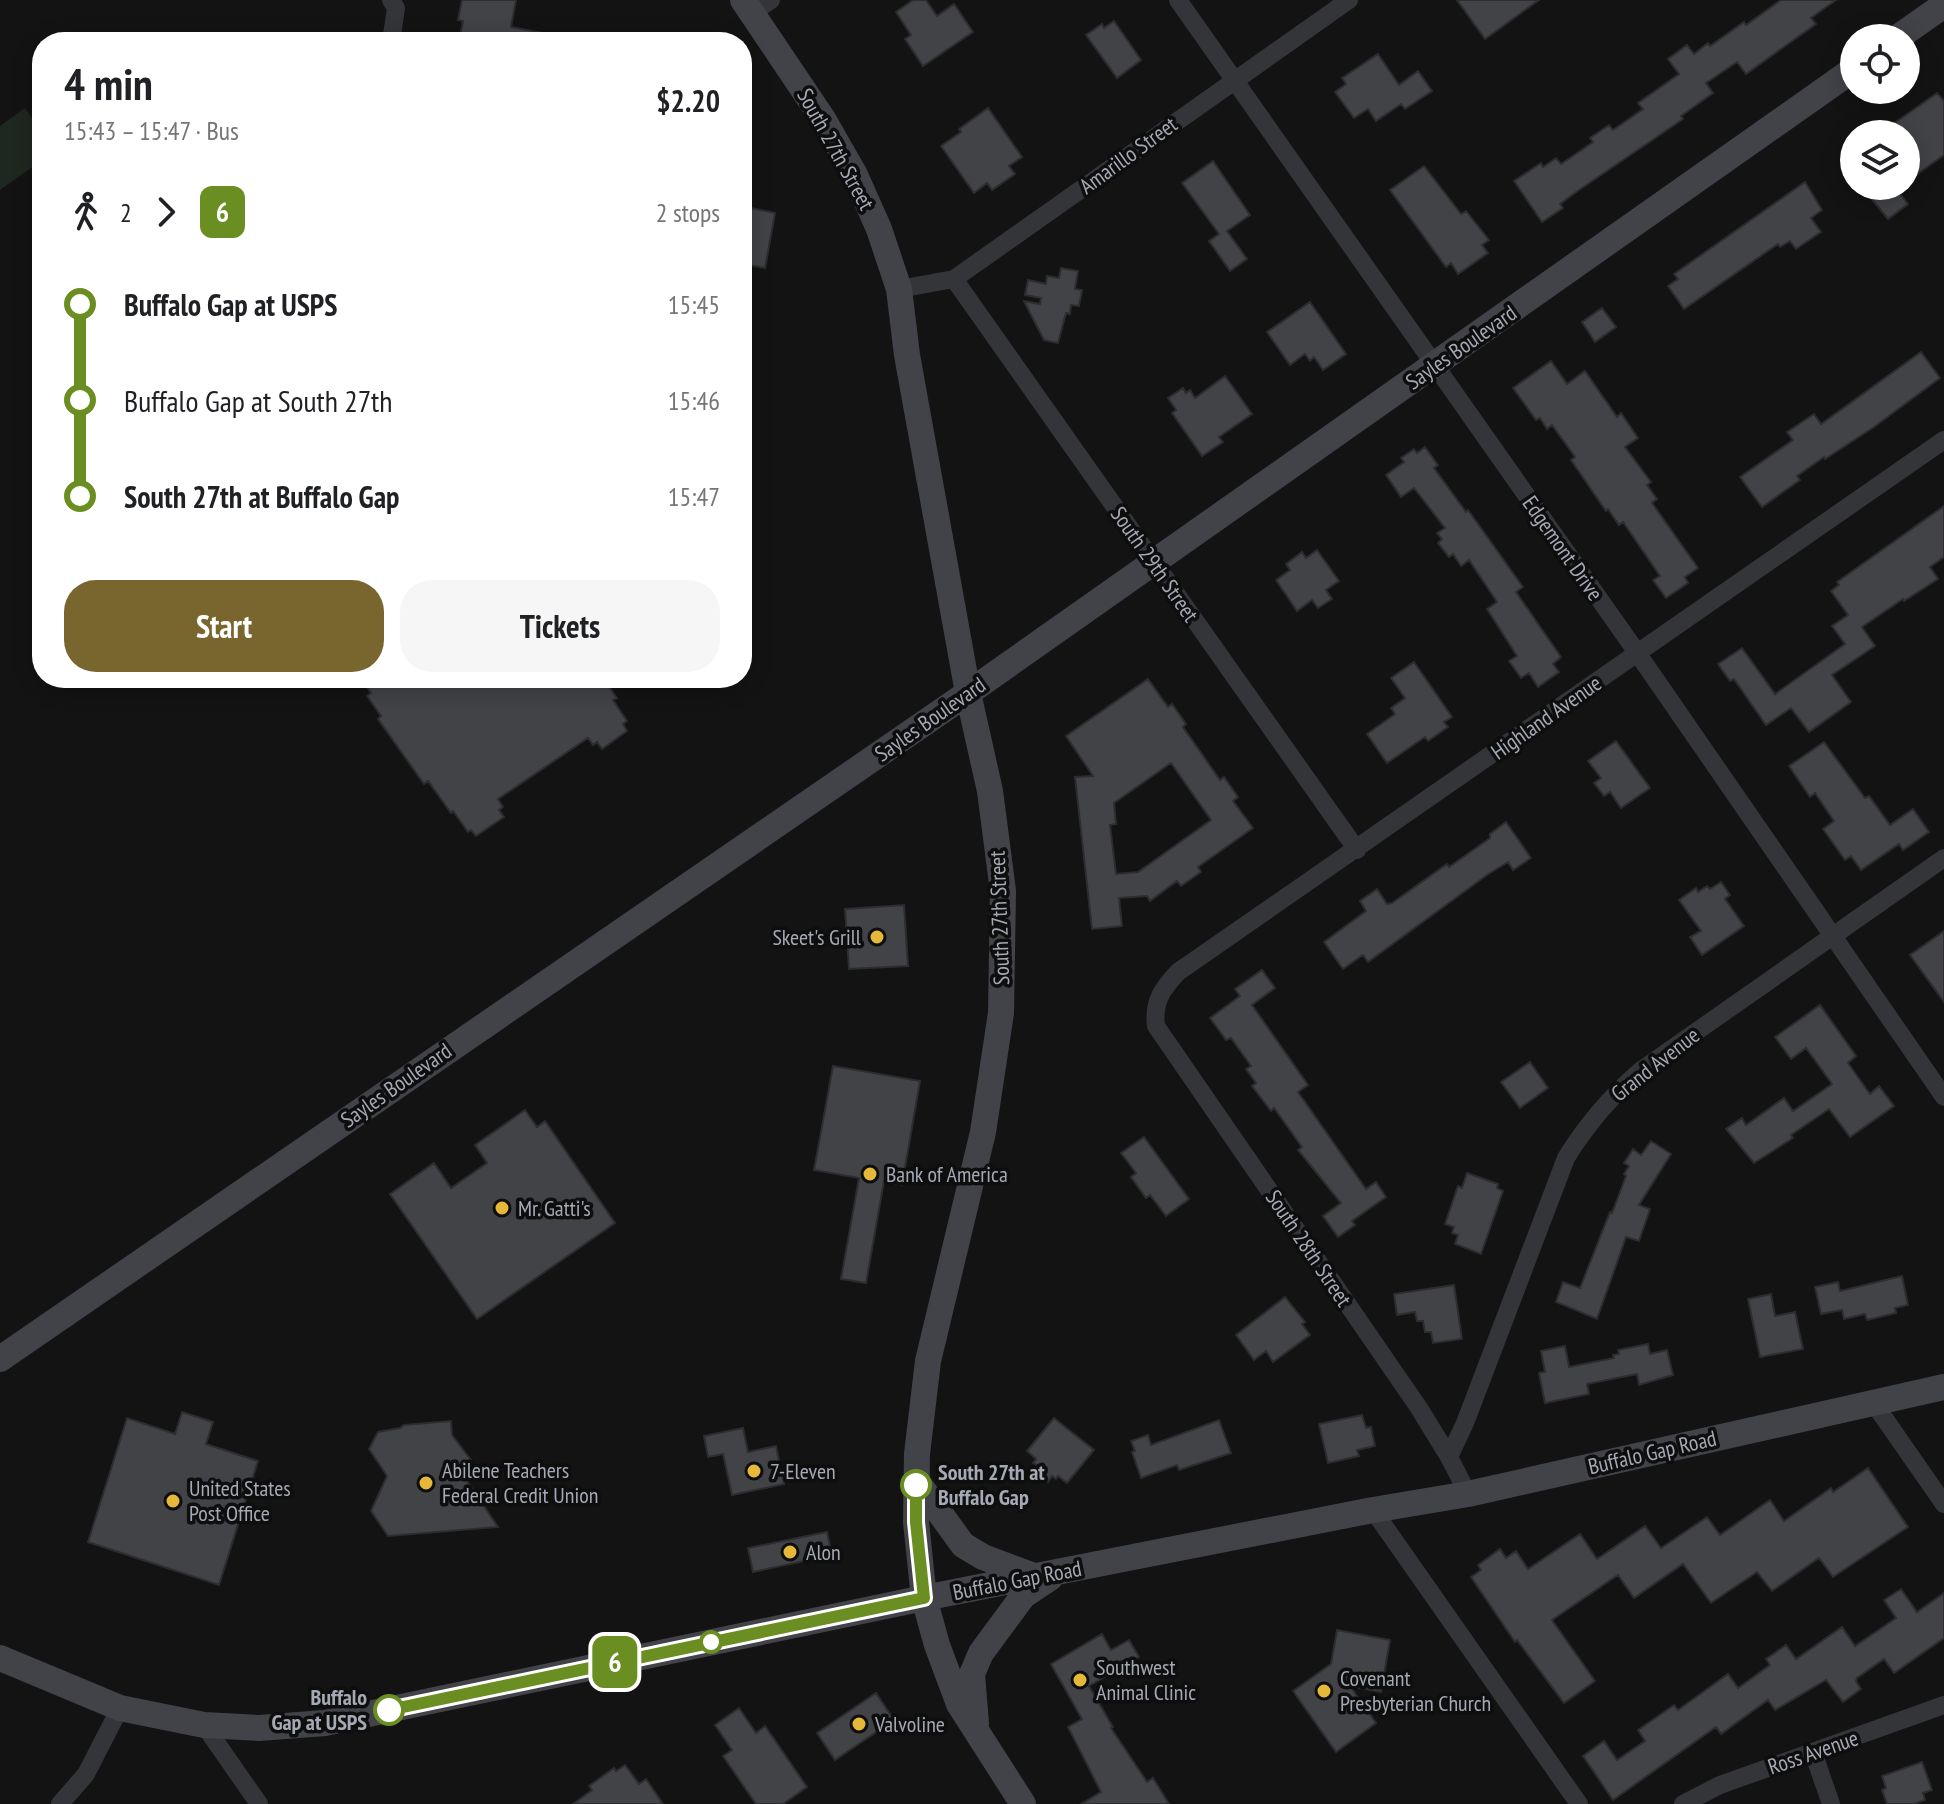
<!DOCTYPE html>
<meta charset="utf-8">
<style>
:root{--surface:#fff;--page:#f6f6f6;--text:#202124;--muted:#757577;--accent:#79652e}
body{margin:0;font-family:"PT Sans Narrow",sans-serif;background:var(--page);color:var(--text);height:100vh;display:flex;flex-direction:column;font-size:30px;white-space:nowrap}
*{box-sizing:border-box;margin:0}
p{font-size:26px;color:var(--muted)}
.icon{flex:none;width:44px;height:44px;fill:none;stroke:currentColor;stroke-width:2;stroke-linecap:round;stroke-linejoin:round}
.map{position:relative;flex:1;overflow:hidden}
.sheet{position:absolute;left:32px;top:32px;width:720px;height:656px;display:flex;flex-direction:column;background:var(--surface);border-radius:32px;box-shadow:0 4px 20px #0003}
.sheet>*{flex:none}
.badge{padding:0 16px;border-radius:12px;font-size:28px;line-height:52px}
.controls{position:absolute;left:1840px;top:24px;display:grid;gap:16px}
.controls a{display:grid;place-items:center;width:80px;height:80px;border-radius:50%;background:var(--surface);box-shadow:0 4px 20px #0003;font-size:40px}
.map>.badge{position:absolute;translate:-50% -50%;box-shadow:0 0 0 4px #fff}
.legs{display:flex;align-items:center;gap:12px;height:88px;padding:0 32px;font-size:26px}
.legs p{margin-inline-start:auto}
.summary{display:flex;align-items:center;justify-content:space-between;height:136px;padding:0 32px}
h1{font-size:44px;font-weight:600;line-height:60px}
.button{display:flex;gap:16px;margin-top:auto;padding:16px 32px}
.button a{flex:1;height:92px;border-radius:32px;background:var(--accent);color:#fff;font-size:32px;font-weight:600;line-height:92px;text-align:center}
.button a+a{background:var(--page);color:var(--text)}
ul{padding:0 32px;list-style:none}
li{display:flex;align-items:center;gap:28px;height:96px;font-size:30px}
li i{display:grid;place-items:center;width:12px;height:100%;margin:0 10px;background:currentColor}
li i::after{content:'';width:20px;height:20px;margin:-10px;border:6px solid;border-radius:50%;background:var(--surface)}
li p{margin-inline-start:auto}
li:first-child i{background:linear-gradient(#0000 50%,currentColor 0)}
li:last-child i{background:linear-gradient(currentColor 50%,#0000 0)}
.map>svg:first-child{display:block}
</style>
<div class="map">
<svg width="1944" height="1804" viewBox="0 0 1944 1804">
<rect width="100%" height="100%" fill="#131314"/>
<path fill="#1f2721" d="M25,108l17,25v27l-42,30v-64z"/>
<path fill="#424347" stroke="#2d2d30" stroke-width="2" fill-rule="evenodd" d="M462,0h54l-5,27 37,7 -1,8h-88l4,-21 -5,-1z
M913,0h13l11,16 17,-12 19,28 -50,34 -18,-27 6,-4 -15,-23z
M1457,0h82l-54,39z
M1781,0h55l-25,18 5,6 -70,50 -9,-12 -31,21 7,10 -32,23 2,3 -104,71 -19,14 3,4 -21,14 -28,-41 27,-18 2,4 13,-9 5,6 32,-22 -3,-4 19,-13 4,5 30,-21 -5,-6 41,-29 -11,-15 19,-14 7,9 14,-11 2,3 34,-24 2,3z
M1114,21l27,39 -24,18 -31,-43 16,-11 2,4z
M1378,54l21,31 19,-14 14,20 -27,18 -4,-5 -25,17 -8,-12 -14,9 -19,-26 11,-8 -4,-6z
M1937,93l7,8v54l-38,27v-48h-27z
M988,108l34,49 -13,9 6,8 -23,16 -5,-7 -13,10 -33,-47 20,-14 -2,-3z
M1213,161l37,54 -23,16 20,28 -17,12 -21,-30 10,-7 -37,-51z
M1424,166l37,48 5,-3 23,29 -7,5 6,8 -30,21 -7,-11 -5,4 -56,-77z
M1805,182l17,28 -11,8 10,14 -25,17 -6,-8 -10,6 -2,-3 -94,65 -16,-23 10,-7 -4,-5z
M1861,186h33l14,18 -20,15z
M746,207l29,6 -10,55 -23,-4v-54l4,1z
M1061,268l17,3 -3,18 7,1 -3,16 -8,-1 -1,9 -4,-1 -8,30 -14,-3 -20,-39 16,3 1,-6 -16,-3 3,-15 18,4 1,-8 12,2z
M1310,302l36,52 -23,16 -9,-13 -4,4 -5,-7 -15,11 -23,-33z
M1602,308l14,19 -21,15 -13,-20z
M1921,352l19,26 -66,49 -49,32 -1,-2 -27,19 3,4 -38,27 -22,-30 53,-37 -6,-8 27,-18 7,10z
M1551,361l16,23 18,-13 32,46 4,-4 17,25 -13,9 26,35 -4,3 10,14 -5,4 46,65 -13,9 3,6 -22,15 -13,-18 7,-4 -37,-54 -4,3 -11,-16 -2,2 -35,-51 4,-3 -23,-32 -5,4 -7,-11 -4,2 -23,-32z
M1225,376l27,38 -33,23 4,5 -21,14 -30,-43 4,-3 -8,-12 15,-10 3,5 4,-3 5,8z
M1425,447l13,18 -4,3 32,44 2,-2 55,77 -7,5 45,65 -8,7 6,8 -21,15 -9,-14 -8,5 -12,-17 8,-5 -30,-47 10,-7 -28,-42 -8,6 -8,-12 -4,3 -11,-14 4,-4 -5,-6 8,-5 -31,-40 -13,9 -15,-22 18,-13 -3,-4 13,-9 3,4z
M1944,506v51l-14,10 8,12 -34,22 -1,-2 -41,28 13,19 -43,29 19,27 -42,30 -18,-24 -25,17 -32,-46 -4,2 -12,-17 24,-16 33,46 70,-50 -13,-18 16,-11 -17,-24 8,-6 -2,-3z
M1317,550l22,31 -13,9 6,9 -14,9 -6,-8 -15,11 -21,-31 14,-10 -4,-6 16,-12 4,6z
M1414,662l38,55 -8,5 4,5 -20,14 -3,-4 -38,26 -20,-29 28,-20 -4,-6 14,-10 -14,-20z
M379,678h224l14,20 -4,2 14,21 -4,3 4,7 -25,18 -5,-7 -4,3 -5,-7 -90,61 5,8 -4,3 5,7 -28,19 -5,-6 -3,2 -15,-21 -2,2 -23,-32 -4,3 -46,-65 3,-3 -14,-20 4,-3 -4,-6z
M1148,679l20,28 4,-3 14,20 -3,3 37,53 4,-3 14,20 -5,4 20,27 -55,39 3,5 -20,14 -4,-5 -27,20 -3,-5 -28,2 3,28 -30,3 -17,-152 18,-1 -27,-40zM1171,763l40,57 -73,52 -22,2 -6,-49 6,-1 -2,-21z
M1616,741l34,47 -29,20 -11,-16 -6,4 -10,-13 7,-5 -13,-17z
M1824,742l41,56 4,-2 21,29 23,-16 16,23 -26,18 -4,-6 -38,26 -10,-14 -6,4 -22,-31 11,-8 -19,-28 -5,4 -21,-31z
M1506,822l25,36 -18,12 -5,-8 -21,13 -119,87 -5,-7 -20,14 -3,-4 -16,-23 42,-31 -6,-10 17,-12 10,15 5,-1 55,-39 2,3 41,-29v-4z
M1721,882l9,13 -5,4 19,27 -42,29 -12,-18 11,-6 -22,-31 17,-12 2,4 9,-6 3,3z
M904,905l4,61 -59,3 -4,-60z
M1944,931v71l-34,-47z
M1262,970l13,18 -23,17 56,80 -10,7 68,97 10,-7 10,15 -34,24 3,4 -17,12 -15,-21 18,-13 -43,-53 4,-3 -28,-39 -3,3 -19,-25 4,-3 -10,-14 5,-3 -20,-28 -5,2 -16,-22 30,-22 -5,-7z
M1820,1005l36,51 -8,7 22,31 9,-8 15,20 -44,31 -21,-28 -38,26 2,3 -39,25 -28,-34 16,-11 4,7 38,-27 9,13 39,-27 -26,-36 -15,11 -16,-22z
M1530,1062l18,26 -28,20 -19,-26z
M833,1066l87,15 -18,104 -18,-4 -18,102 -25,-4 18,-101 -45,-8z
M525,1110l12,17 8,-6 70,102 -138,96 -87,-125 44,-31 17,25 36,-25 -12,-18z
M1144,1137l45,62 -23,17 -16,-21 -4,3 -15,-21 5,-4 -15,-20z
M1651,1141l20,13 -32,51 11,4 -11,32 -13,-4 -29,82 -41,-17 7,-20 17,6 30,-76 2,1 14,-37 -2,-2 5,-8 -5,-3 9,-14 8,6z
M1467,1173l31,11 -1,4 6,3 -22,63 -26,-10 3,-9 -6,-2 2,-6 -9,-3 13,-38 4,2z
M1902,1276l6,29 -13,3 1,5 -29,7 -2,-6 -21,5 -2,-9 -21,4 -6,-27 23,-5 2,9z
M1454,1285l8,54 -29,4 -2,-11h-6l-2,-11h-6l-2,-9 -18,3 -3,-21z
M1771,1294l4,22 20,-4 8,37 -43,8 -12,-58z
M1285,1297l20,25 -3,2 8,11 -37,27 -7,-11 -12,9 -18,-25z
M1648,1344l2,10 17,-4 6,25 -34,10 -2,-11 -50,10 2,10 -44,9 -6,-30 6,-1 -4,-21 24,-5 4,21 45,-9 -1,-3 6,-1 -1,-4z
M182,1412l31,10 -7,22 52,17 -39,124 -131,-43 39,-124 48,16z
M1362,1415l4,13 5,-1 4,19 -18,4 2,6 -31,7 -9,-39z
M1054,1418l40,32 -27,33 -9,-7 -2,3 -4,-3 -4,6 -15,-12 4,-5 -4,-2 3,-4 -9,-8z
M1219,1420l12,33 -52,17 -2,-5 -36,13 -9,-26 3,-1 -4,-10 17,-6 3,10z
M451,1421l1,14 19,25 -8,15 35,52 -110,9 -17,-25 16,-35 -18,-27 9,-17 22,-4 4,-3z
M743,1428l5,24 28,-6 8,38 -52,11 -9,-41 -15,3 -4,-21z
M1868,1468l40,59 -75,50 -14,-19 -47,33 -15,-19 -46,31 -28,-39 -49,34 -16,-23 -66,45 43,61 -31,22 -47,-63 -2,2 -44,-65 10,-7 -3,-5 22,-16 6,9 10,-7 12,18 52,-35 17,25 48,-33 16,22 46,-31 13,18 50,-35 14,21 47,-33 2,4z
M827,1532l5,23 -79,17 -5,-24z
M1901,1589l16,23 27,-19v45l-50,35 -10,-14 -27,19 -1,3 5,8 -18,13 -17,-22 -51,30 -7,-10 -47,34 -5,-7 -103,73 -30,-44 21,-15 13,19 28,-19 -7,-11 36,-25 4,5 50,-36 10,14 32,-23 -4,-6 20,-14 10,14 46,-32 13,19 41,-28 -12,-18z
M1337,1630l53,10 -9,52 -31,-6 26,37 -40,29 -43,-61 38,-27z
M1102,1634l9,16 18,-10 10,17 -50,29 24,41 -2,1 36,54 6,-4 16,26h-88l20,-12 -33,-65 14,-8 -31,-55z
M876,1693l18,27 -59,40 -18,-27z
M739,1708l17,25 9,-7 42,61 -24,17h-27l-33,-48 9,-6 -17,-25z
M1922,1762l10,28 -9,3 2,7 -11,4h-27l-5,-14 4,-2 -4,-12z
M625,1765l14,19 7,-5 17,25h-90l19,-14 -3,-4 25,-18 2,3z"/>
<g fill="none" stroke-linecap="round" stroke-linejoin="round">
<path stroke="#343539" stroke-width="18" d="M1178,0l460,654 306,443
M752,13l19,-13
M391,42l5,-34 -5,-8
M954,279l403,571
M899,289l55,-10 395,-279
M1873,1402l71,102
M1449,1457l16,-34 101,-265c21,-34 44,-61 74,-87l304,-213
M1468,1494l-19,-37 -30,-49 -263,-382c-3,-24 6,-37 22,-54l766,-532
M1373,1510l206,294
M204,1725l55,79
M1813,1752l18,52
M60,1804l26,-30 34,-66
M1683,1804l37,-19 224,-80"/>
<path stroke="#424349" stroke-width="26" d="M743,0l80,119 32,56 24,54 20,60 8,66 61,338 22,98 13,100 -2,122 -18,119 -55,229 -11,93 -1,68 8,76 13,47 22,59 64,100
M1897,38l47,-33
M0,1359l968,-666 886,-624
M916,1480l47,65 20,12 51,19
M0,1658l120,50 84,17 55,3 66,-5 599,-125 449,-88 95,-16 476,-107
M976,1724l-4,-50 9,-21 42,-57 27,-18"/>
</g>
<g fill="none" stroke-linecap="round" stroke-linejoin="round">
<g stroke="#fff" stroke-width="18">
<path id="line-1" d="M389,1710l535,-112 -8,-76v-37"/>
</g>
<use href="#line-1" stroke="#6b8e23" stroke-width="12"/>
</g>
<g fill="#e5b83a" stroke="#0e0e0f" stroke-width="3">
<circle cx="877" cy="937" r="8"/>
<circle cx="870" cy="1174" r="8"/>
<circle cx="502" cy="1208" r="8"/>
<circle cx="754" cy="1471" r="8"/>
<circle cx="426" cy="1483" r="8"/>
<circle cx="173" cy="1501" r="8"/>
<circle cx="790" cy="1552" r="8"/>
<circle cx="1080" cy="1680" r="8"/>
<circle cx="1324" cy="1691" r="8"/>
<circle cx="859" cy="1724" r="8"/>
</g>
<g fill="#fff" stroke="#6b8e23" stroke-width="4">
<circle cx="916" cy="1485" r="14"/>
<circle cx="711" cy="1642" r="10"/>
<circle cx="389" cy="1710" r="14"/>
</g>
<g text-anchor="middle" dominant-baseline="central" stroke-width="7" stroke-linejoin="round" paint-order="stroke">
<g font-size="22" fill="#a5a9b4" stroke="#0e0e0f">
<text transform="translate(836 149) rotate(61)">South 27th Street</text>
<text transform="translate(1128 155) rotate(-36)">Amarillo Street</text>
<text transform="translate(1461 347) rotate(-35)">Sayles Boulevard</text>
<text transform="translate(1563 548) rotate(55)">Edgemont Drive</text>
<text transform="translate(1155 564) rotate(55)">South 29th Street</text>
<text transform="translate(1546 717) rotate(-35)">Highland Avenue</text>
<text transform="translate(930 719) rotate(-35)">Sayles Boulevard</text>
<text transform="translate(999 918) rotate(-92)">South 27th Street</text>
<text transform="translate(1655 1064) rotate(-38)">Grand Avenue</text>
<text transform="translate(396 1085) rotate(-35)">Sayles Boulevard</text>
<text transform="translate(1309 1248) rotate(56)">South 28th Street</text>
<text transform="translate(1652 1452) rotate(-13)">Buffalo Gap Road</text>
<text transform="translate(1017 1580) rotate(-11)">Buffalo Gap Road</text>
<text transform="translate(1813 1752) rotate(-19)">Ross Avenue</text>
</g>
<g font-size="22" fill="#a5a9b4" stroke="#0e0e0f" text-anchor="start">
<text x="861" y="937" text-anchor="end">Skeet's Grill</text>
<text x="886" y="1174">Bank of America</text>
<text x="518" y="1208">Mr. Gatti's</text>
<text x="442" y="1470">Abilene Teachers<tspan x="442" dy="25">Federal Credit Union</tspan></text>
<text x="770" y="1471">7-Eleven</text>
<text x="189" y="1488">United States<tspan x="189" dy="25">Post Office</tspan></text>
<text x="806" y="1552">Alon</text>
<text x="1096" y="1667">Southwest<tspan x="1096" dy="25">Animal Clinic</tspan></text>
<text x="1340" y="1678">Covenant<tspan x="1340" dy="25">Presbyterian Church</tspan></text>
<text x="875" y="1724">Valvoline</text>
</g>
<g font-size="22" font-weight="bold" fill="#a5a9b4" stroke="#0e0e0f" text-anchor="start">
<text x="938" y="1472">South 27th at<tspan x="938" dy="25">Buffalo Gap</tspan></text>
<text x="367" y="1697" text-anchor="end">Buffalo<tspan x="367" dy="25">Gap at USPS</tspan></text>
</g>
</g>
</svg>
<div class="controls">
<a><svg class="icon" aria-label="locate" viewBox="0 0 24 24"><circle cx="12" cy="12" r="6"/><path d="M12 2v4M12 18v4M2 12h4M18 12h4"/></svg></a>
<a><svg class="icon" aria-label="layers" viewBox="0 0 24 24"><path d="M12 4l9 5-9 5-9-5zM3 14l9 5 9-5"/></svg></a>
</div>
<b class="badge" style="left:615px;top:1662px;background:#6b8e23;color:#fff">6</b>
<section class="sheet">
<div class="summary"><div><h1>4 min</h1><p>15:43 – 15:47 · Bus</p></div><b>$2.20</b></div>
<div class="legs"><svg class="icon" aria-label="walk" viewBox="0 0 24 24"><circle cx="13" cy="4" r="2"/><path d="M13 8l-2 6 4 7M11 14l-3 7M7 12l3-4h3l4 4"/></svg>2<svg class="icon" aria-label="forward" viewBox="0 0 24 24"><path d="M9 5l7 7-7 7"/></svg><b class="badge" style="background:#6b8e23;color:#fff">6</b><p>2 stops</p></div>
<ul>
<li><i style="color:#6b8e23"></i><b>Buffalo Gap at USPS</b><p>15:45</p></li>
<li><i style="color:#6b8e23"></i><span>Buffalo Gap at South 27th</span><p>15:46</p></li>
<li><i style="color:#6b8e23"></i><b>South 27th at Buffalo Gap</b><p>15:47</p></li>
</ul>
<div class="button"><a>Start</a><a>Tickets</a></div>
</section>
</div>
